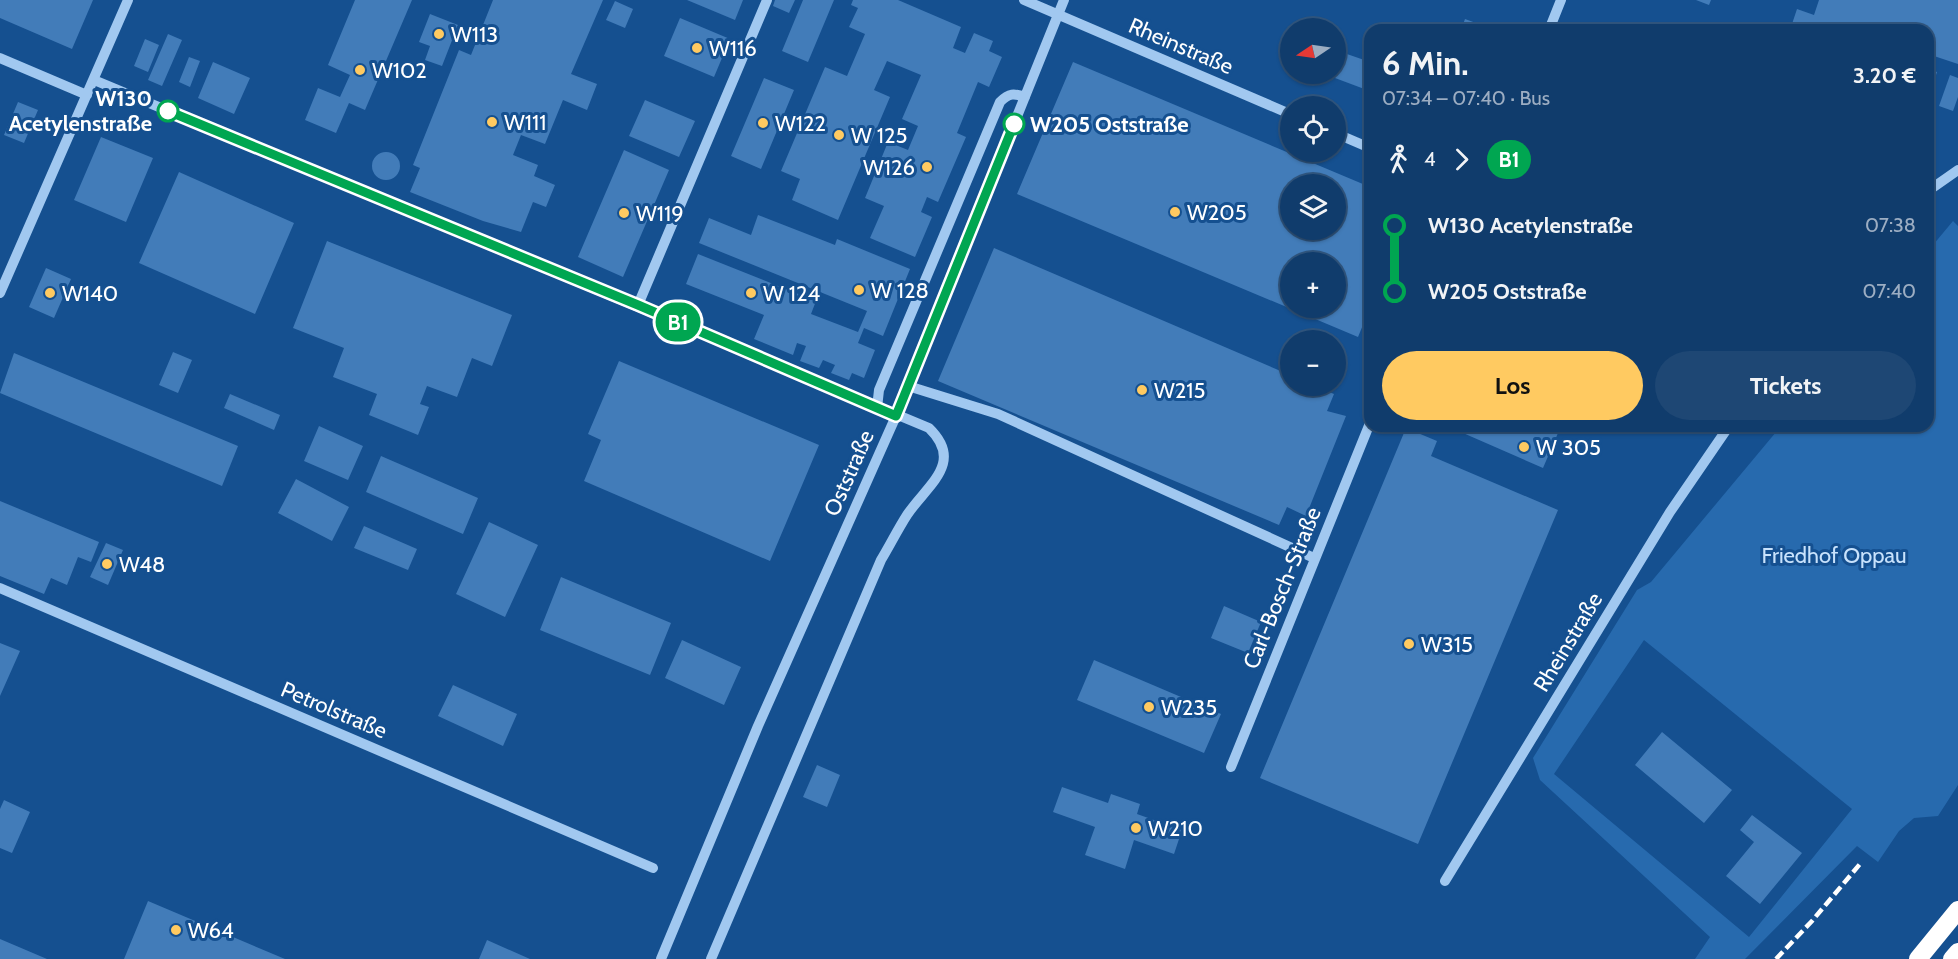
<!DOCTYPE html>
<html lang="de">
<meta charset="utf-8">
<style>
:root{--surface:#103c6c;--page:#1e4774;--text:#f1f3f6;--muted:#9cadc2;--line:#30567f;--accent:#ffca61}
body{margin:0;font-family:Cabin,sans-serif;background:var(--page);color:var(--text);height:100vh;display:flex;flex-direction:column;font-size:22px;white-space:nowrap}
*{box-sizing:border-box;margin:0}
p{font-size:20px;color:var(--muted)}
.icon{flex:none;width:33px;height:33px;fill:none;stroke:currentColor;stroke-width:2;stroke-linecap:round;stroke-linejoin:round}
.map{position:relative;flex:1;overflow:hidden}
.details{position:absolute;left:1364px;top:24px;width:570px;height:408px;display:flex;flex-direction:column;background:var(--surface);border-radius:18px;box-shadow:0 2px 4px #0004,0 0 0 2px var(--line)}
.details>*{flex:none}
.badge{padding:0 12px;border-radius:20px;font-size:21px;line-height:39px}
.needle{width:39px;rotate:257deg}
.fabs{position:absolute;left:1280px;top:18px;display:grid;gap:12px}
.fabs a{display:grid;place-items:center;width:66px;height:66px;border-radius:50%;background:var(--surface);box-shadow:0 2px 4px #0004,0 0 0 2px var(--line);font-size:30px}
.map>.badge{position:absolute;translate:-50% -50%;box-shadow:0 0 0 3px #fff}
.legs{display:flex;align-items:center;gap:9px;height:66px;padding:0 18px;font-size:20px}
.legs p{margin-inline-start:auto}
.headline{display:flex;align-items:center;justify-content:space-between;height:102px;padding:0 18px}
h1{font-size:33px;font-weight:800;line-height:45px}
.action{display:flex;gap:12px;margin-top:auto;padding:12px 18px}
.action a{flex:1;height:69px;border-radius:36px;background:var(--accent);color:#111;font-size:24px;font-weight:800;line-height:69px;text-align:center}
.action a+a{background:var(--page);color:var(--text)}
ul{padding:0 18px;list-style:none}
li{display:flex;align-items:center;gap:21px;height:66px;font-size:22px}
li i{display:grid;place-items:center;width:9px;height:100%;margin:0 8px;background:currentColor}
li i::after{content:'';width:15px;height:15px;margin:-8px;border:4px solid;border-radius:50%;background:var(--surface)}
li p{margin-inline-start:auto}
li:first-child i{background:linear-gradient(#0000 50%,currentColor 0)}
li:last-child i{background:linear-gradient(currentColor 50%,#0000 0)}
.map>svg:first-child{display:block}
</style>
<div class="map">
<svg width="1958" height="959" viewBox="0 0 1958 959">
<rect width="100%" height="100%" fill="#155090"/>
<path fill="#276aae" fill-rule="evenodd" d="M1953,221l5,5v559l-20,31 -24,2 -15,13 -21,31 -21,-16 -112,113h-50l15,-22 -170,-157 -7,-22 104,-168 14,-8 130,-156h147v-175zM1644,640l208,169 -103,128 -195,-163z"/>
<path fill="#427cb9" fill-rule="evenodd" d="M0,0h93l-21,49 -72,-31z
M355,0h57l-47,110 -16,-7 -13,30 -31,-13 13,-32 22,9 10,-22 -22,-10z
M493,0h110l-32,74 26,10 -10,26 -24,-10 -18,44 -24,-9 -8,20 25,10 -4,11 21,9 -9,22 -13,-5 -12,30 -38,-11 -73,-29 10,-24 -7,-3 46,-115 12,5z
M687,0h56l-8,20z
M775,0h20l-6,13 -16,-7z
M803,0h31l-26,62 -26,-11z
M853,0h45l63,27 -8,21 12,5 9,-20 19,8 -4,10 13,6 -13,30 -11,-5 -21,51 9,4 -28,65 -11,-5 -6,15 11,5 -17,40 -45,-19 14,-32 -19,-8 23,-56 20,8 10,-24 -16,-7 19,-44 -34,-14 -13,29 16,7 -52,123 -46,-20 8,-21 -19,-8 44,-104 22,9 18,-42 -16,-7 9,-19 -7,-3z
M1696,0h15l-2,5z
M1819,0h139v64l-30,-10v-24h-69l-18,-6 -2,6h-49l7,-21 17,6z
M615,1l18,8 -8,19 -19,-8z
M430,14l28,11 -16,41 -17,-6 5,-14 -11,-4z
M680,18l50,21 -16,38 -50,-21z
M1465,19l30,11h-34z
M168,34l14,6 -20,46 -14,-6z
M145,39l14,6 -11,27 -14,-6z
M1344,53l26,9 -3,28 -32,-12z
M189,57l11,4 -10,26 -11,-5z
M213,62l37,16 -16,36 -36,-16z
M1073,62l297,125v136l-5,-3 -7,17 -341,-143zM1290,184h45v46h-45zM1290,262h45v46h-45z
M1928,69l9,3 -9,27z
M1950,75l8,3v19l-5,14 -14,-5z
M764,78l30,12 -33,79 -30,-13z
M645,100l50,21 -16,36 -50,-21z
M18,102l20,8 -14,33 -20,-8z
M101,137l52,21 -27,64 -52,-22z
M624,150l45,20 -46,107 -45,-20z
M372 166a14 14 0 1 1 28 0a14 14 0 1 1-28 0Z
M179,172l115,51 -39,91 -116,-51z
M758,215l77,30 2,-6 73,30 -27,67 -19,-8 -6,15 17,7 -11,28 -12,-5 -3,7 -18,-7 4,-8 -12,-5 -4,8 -19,-7 6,-15 -9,-3 -4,12 -39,-16 10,-24 -78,-31 12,-30 118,47 -5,13 47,18 9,-21 -168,-68 10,-25 42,17z
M327,241l185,74 -20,51 -20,-8 -15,39 -30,-11 -7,18 9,3 -11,28 -49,-20 8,-21 -44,-17 11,-29 -51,-20z
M994,248l296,127v11h25l19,8 -7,17 19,5 -40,100 -19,-9 -8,18 -341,-144z
M46,268l25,11 -17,39 -25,-11z
M173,352l19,8 -14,33 -19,-8z
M14,353l224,93 -16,40 -222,-93z
M619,361l200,84 -49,116 -186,-80 17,-41 -13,-6z
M230,394l50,21 -6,15 -50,-22z
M319,426l44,20 -15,34 -44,-19z
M1447,426h114l-18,42z
M1406,428l31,13 -6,15 127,54 -140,334 -158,-66z
M381,456l97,42 -15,36 -97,-42z
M296,479l53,28 -17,34 -54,-28z
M0,501l99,41 -8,20 -13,-5 -11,28 -16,-7 -7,16 -44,-18z
M489,522l49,23 -33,72 -49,-23z
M364,526l53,23 -9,21 -54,-22z
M106,543l17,7 -15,35 -18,-8z
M561,577l110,46 -21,52 -110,-45z
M1224,606l37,16 -13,31 -37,-15z
M682,640l59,27 -17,38 -59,-27z
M0,643l20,8 -20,45z
M1094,660l127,54 -17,39 -127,-53z
M453,685l64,29 -14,32 -65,-30z
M1662,732l70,58 -28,33 -69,-58z
M817,765l23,10 -13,32 -24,-10z
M1062,787l46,16 3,-9 29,10 -3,10 45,16 -8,24 -40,-14 -9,29 -40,-14 10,-28 -42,-15z
M4,800l26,12 -18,41 -12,-5v-39z
M1752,815l50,38 -42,51 -34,-28 28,-34 -14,-12z
M148,901l137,58h-161z
M0,939l47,20h-47z
M487,940l43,19h-51z"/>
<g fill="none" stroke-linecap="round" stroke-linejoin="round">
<path stroke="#a1c8f0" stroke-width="10" d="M1024,0l266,114
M1549,30l12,-30
M0,58l87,37
M94,80l835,348c36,35 -2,57 -22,87 -9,14 -17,30 -26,45l-170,399
M1335,133l35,15
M1928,191l30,-21
M0,293l128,-293
M638,305l129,-305
M908,386l90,28 316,144
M877,408l2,-18 121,-288c9,-9 14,-9 25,-5
M0,588l653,280
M1231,767l139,-344
M1445,881l225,-369 59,-86
M661,959l97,-233 138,-310 168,-416"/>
<path stroke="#fff" stroke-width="18" d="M1918,959l40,-49
M1952,959l6,-7"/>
<path stroke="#fff" stroke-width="4.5" stroke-dasharray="10 4.5" stroke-linecap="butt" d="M1776,959l36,-38 48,-57"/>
</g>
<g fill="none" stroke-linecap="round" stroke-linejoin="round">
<g stroke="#fff" stroke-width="14">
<path id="line-1" d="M168,111l470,194 258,111 118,-292"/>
</g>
<use href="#line-1" stroke="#00a651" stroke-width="9"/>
</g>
<g fill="#ffca61" stroke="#155090" stroke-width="2">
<circle cx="439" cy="34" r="6"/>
<circle cx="697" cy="48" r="6"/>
<circle cx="360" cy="70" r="6"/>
<circle cx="492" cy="122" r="6"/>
<circle cx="763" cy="123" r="6"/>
<circle cx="839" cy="135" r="6"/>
<circle cx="927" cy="167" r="6"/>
<circle cx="1175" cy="212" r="6"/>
<circle cx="624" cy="213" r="6"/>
<circle cx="859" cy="290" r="6"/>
<circle cx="50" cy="293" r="6"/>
<circle cx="751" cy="293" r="6"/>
<circle cx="1142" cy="390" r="6"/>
<circle cx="1524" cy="447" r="6"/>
<circle cx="107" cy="564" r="6"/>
<circle cx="1409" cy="644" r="6"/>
<circle cx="1149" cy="707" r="6"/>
<circle cx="1136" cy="828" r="6"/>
<circle cx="176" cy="930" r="6"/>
</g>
<g fill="#fff" stroke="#00a651" stroke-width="3">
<circle cx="168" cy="111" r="10"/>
<circle cx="1014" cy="124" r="10"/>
</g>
<g text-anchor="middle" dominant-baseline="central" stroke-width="6" stroke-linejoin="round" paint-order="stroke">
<g font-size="22" fill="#fff" stroke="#155090" text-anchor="start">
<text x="451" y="34">W113</text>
<text x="709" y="48">W116</text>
<text x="372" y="70">W102</text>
<text x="504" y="122">W111</text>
<text x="775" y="123">W122</text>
<text x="851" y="135">W 125</text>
<text x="915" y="167" text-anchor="end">W126</text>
<text x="1187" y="212">W205</text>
<text x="636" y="213">W119</text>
<text x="871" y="290">W 128</text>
<text x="62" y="293">W140</text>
<text x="763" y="293">W 124</text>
<text x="1154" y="390">W215</text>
<text x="1536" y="447">W 305</text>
<text x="119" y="564">W48</text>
<text x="1421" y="644">W315</text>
<text x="1161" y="707">W235</text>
<text x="1148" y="828">W210</text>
<text x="188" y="930">W64</text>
</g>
<g font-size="22" fill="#fff" stroke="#155090">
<text transform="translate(1181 46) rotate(23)">Rheinstraße</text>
<text transform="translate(849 473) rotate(-66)">Oststraße</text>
<text transform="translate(1282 588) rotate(-68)">Carl-Bosch-Straße</text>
<text transform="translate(1568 642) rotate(-59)">Rheinstraße</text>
<text transform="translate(334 710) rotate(23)">Petrolstraße</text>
</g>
<g font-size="22" font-weight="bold" fill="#fff" stroke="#155090" text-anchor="end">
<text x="152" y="98">W130<tspan x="152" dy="25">Acetylenstraße</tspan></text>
<text x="1030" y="124" text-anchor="start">W205 Oststraße</text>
</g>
<g font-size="22" fill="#c8e2fc" stroke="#155090">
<text x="1834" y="555">Friedhof Oppau</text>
</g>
</g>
</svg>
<div class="fabs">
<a><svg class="needle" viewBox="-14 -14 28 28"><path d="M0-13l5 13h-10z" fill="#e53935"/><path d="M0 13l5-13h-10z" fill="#9cadc2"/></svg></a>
<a><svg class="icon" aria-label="locate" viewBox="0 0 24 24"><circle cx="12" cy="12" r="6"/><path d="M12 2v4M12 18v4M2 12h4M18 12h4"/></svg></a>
<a><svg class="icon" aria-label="layers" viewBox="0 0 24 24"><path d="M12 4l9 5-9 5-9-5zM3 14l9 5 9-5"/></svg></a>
<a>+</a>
<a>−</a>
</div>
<b class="badge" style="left:678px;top:322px;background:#00a651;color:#fff">B1</b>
<section class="details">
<div class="headline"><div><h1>6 Min.</h1><p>07:34 – 07:40 · Bus</p></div><b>3.20 €</b></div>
<div class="legs"><svg class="icon" aria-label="walk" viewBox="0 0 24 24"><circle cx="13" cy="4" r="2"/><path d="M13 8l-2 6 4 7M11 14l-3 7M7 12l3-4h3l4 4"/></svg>4<svg class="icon" aria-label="forward" viewBox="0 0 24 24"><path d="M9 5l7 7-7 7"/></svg><b class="badge" style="background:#00a651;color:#fff">B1</b></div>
<ul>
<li><i style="color:#00a651"></i><b>W130 Acetylenstraße</b><p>07:38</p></li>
<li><i style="color:#00a651"></i><b>W205 Oststraße</b><p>07:40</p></li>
</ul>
<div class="action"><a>Los</a><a>Tickets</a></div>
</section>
</div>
